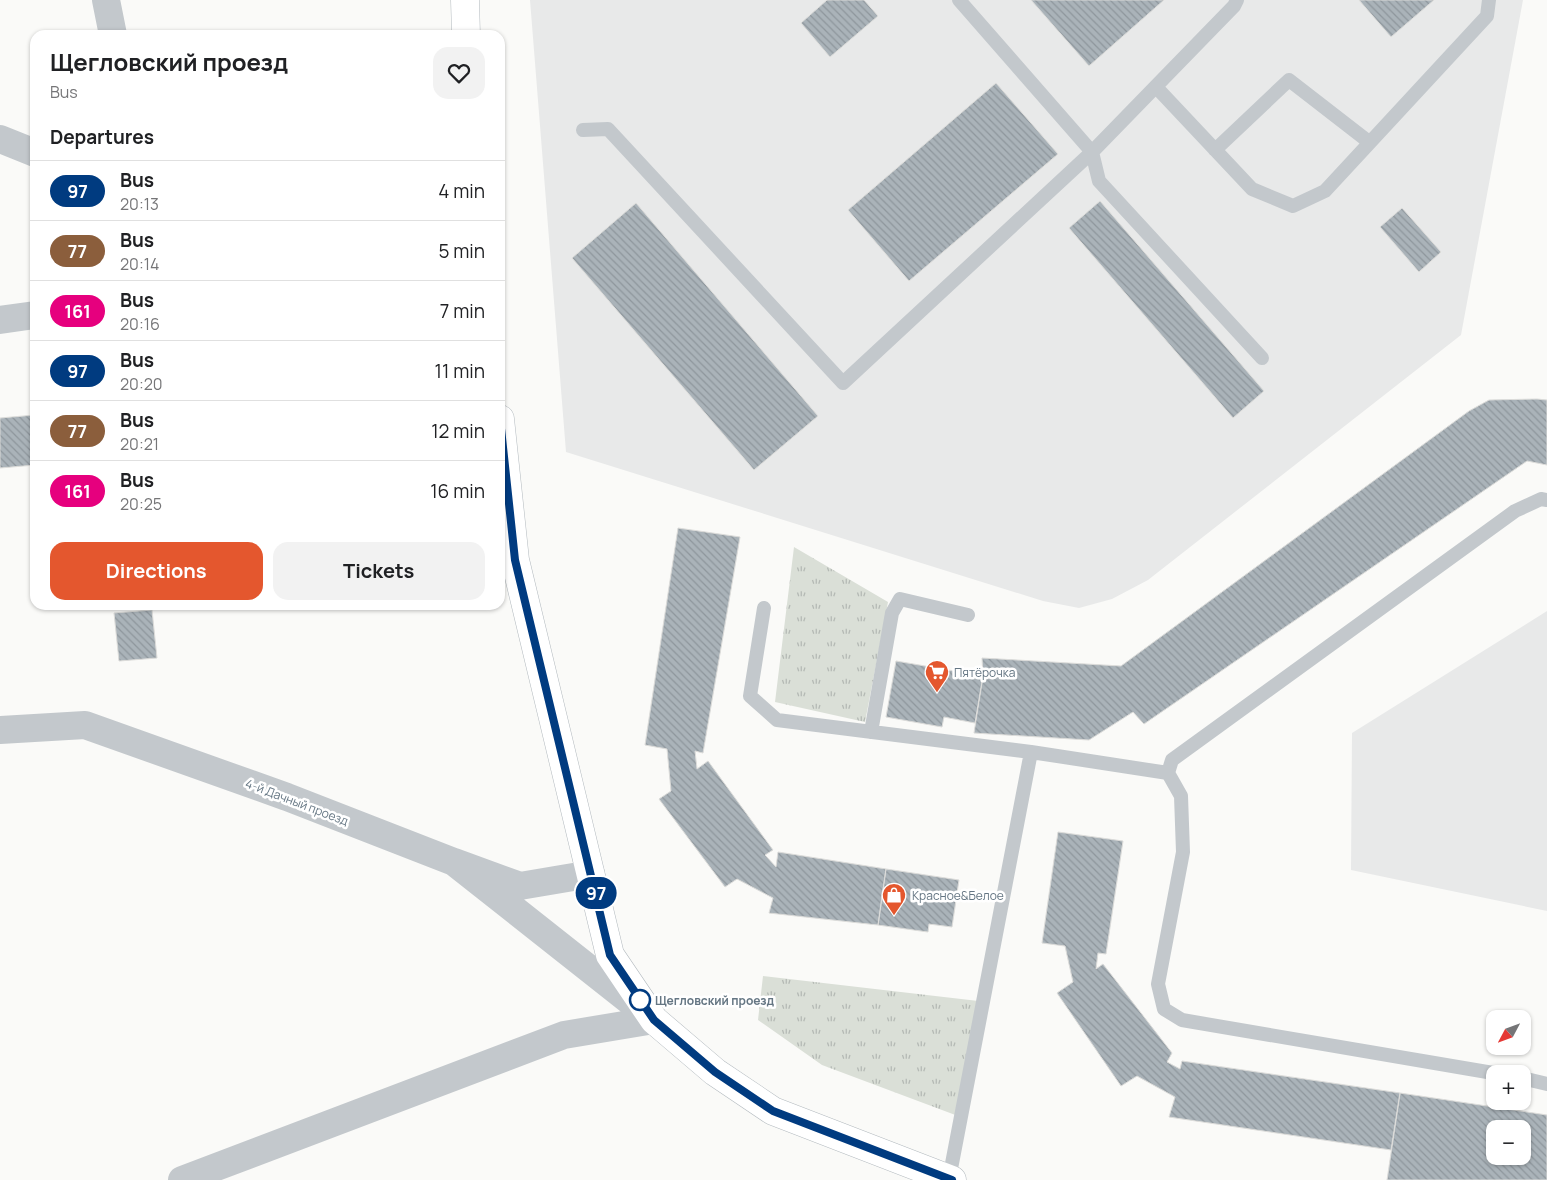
<!DOCTYPE html>
<meta charset="utf-8">
<style>
:root{--surface:#fff;--page:#f2f2f2;--text:#202124;--muted:#757577;--line:#e0e0e0;--accent:#e4572e}
body{margin:0;font-family:Manrope,sans-serif;background:var(--page);color:var(--text);height:100vh;display:flex;flex-direction:column;font-size:19px;white-space:nowrap}
*{box-sizing:border-box;margin:0}
p{font-size:16px;color:var(--muted)}
.icon{flex:none;width:28px;height:28px;fill:none;stroke:currentColor;stroke-width:2;stroke-linecap:round;stroke-linejoin:round}
.map{position:relative;flex:1;overflow:hidden}
.drawer{position:absolute;left:30px;top:30px;width:475px;height:580px;display:flex;flex-direction:column;background:var(--surface);border-radius:15px;box-shadow:0 1px 4px #0004}
.drawer>*{flex:none}
.badge{padding:0 10px;border-radius:16px;font-size:18px;line-height:32px}
.needle{width:32px;rotate:229deg}
.fabs{position:absolute;left:1486px;top:1010px;display:grid;gap:10px}
.fabs a{display:grid;place-items:center;width:45px;height:45px;border-radius:10px;background:var(--surface);box-shadow:0 1px 4px #0004;font-size:25px}
.map>.badge{position:absolute;translate:-50% -50%;box-shadow:0 0 0 2px #fff}
h2{padding:0 20px;font-size:19px;line-height:45px}
.round{display:grid;place-items:center;flex:none;width:52px;height:52px;border-radius:15px;background:var(--page)}
.headline{display:flex;align-items:center;justify-content:space-between;height:85px;padding:0 20px}
h1{font-size:24px;font-weight:700;line-height:38px}
.primary-button{display:flex;gap:10px;margin-top:auto;padding:10px 20px}
.primary-button a{flex:1;height:58px;border-radius:15px;background:var(--accent);color:#fff;font-size:20px;font-weight:700;line-height:58px;text-align:center}
.primary-button a+a{background:var(--page);color:var(--text)}
ul{padding:0;list-style:none}
li{display:flex;align-items:center;gap:15px;height:60px;padding:0 20px;border-top:1px solid var(--line)}
li div{flex:1}
li b{display:block;font-size:19px}
li em{font-style:normal}
li .badge{min-width:55px;font-weight:700;text-align:center}
.map>svg:first-child{display:block}
</style>
<div class="map">
<svg width="1547" height="1180" viewBox="0 0 1547 1180">
<defs>
<pattern id="park-tufts" width="24" height="20" patternUnits="userSpaceOnUse" patternTransform="scale(1.25)"><rect width="24" height="20" fill="#dadfd7"/><path d="M3 7l-1-3M5 7V3M7 7l1-3M15 17l-1-3M17 17v-4M19 17l1-3" fill="none" stroke="#b4b9b4"/></pattern>
<pattern id="building-back-hatch" width="6" height="6" patternUnits="userSpaceOnUse" patternTransform="scale(1.25)"><rect width="6" height="6" fill="#aab3b9"/><path d="M-1 5l2 2M0 0l6 6M5-1l2 2" fill="none" stroke="#8e969c"/></pattern>
</defs>
<rect width="100%" height="100%" fill="#fafaf8"/>
<path fill="#e8e9e9" d="M530,0h993l-62,335 -313,245 -36,19 -33,9 -36,-7 -477,-149z
M1547,611v300l-196,-41 1,-137z"/>
<path fill="url(#park-tufts)" d="M794,547l94,55 -23,120 -90,-20z
M763,976l224,26 -21,117 -144,-54 -64,-45z"/>
<path fill="url(#building-back-hatch)" stroke="#dcdcda" fill-rule="evenodd" d="M827,0h37l14,16 -48,41 -29,-34z
M1031,0h133l-75,66z
M1359,0h75l-43,37z
M996,83l62,71 -149,127 -61,-71z
M1100,201l164,190 -31,27 -164,-190z
M636,203l182,213 -64,54 -182,-212z
M1402,208l39,44 -22,20 -39,-45z
M1537,399l10,1v65l-20,-4 -383,263 -11,-12 -44,28 -115,-7 9,-57 -1,-18 139,8 348,-255 20,-11z
M35,415v50l-35,3v-50z
M678,528l62,9 -37,216 -8,-2 2,18 11,-8 65,89 -8,5 11,12 2,-15 108,17 -8,56 -109,-12 4,-15 -36,-19 -12,8 -66,-88 12,-8 -4,-42 -22,-4z
M152,610l5,48 -38,3 -5,-48z
M896,661l87,15 -8,47 -31,-6 -2,10 -56,-10z
M1058,832l65,9 -17,113 -8,-1 -2,16 7,-5 69,89 -5,9 13,7 2,-8 218,32 -9,57 -222,-33 6,-20 -38,-21 -16,10 -64,-93 16,-11 -8,-36 -23,-3z
M886,869l73,11 -7,47 -23,-3 -1,8 -50,-7z
M1400,1093l147,22v65h-160zM1495,1129h27v27h-27z"/>
<g fill="none" stroke-linecap="round" stroke-linejoin="round">
<g stroke="#b3babf" stroke-width="29">
<path id="secondary" d="M465,0l1,35
M500,419l15,141 95,395 44,65 61,52 58,39 179,69"/>
</g>
<path stroke="#c3c8cc" stroke-width="14" d="M1237,0l-3,6 -142,146 7,29 163,177
M1157,88l95,101 41,17 32,-15 162,-175 2,-16
M583,130l25,-1 235,254 249,-231 -133,-152
M1215,150l74,-70 80,62
M764,608l-14,88 27,24 254,32 137,21
M871,732l21,-119 8,-14 68,16
M1499,1074l-317,-54 -18,-11 -6,-25 25,-132 -2,-56 -13,-23 4,-13 343,-249 26,-12 6,1
M1522,1078l25,6
M949,1179l82,-427"/>
<path stroke="#c3c8cc" stroke-width="28" d="M106,0l7,35
M0,139l35,14
M0,320l35,-5
M0,730l85,-5 202,72 167,65 66,24 71,-12
M182,1180l382,-145 90,-15 -200,-158"/>
<use href="#secondary" stroke="#fff" stroke-width="28"/>
</g>
<g fill="none" stroke-linecap="round" stroke-linejoin="round">
<g stroke="#fff" stroke-width="11">
<path id="line" d="M500,419l15,141 95,395 44,65 61,52 58,39 179,69"/>
</g>
<use href="#line" stroke="#003b80" stroke-width="8"/>
</g>
<defs>
<g id="supermarket-pin" transform="scale(1.25)"><path d="M0 17L-7.5 6A9.5 9.5 0 1 1 7.5 6Z" fill="#e4572e" stroke="#fff"/><path d="M-6-5.5h2.5l.6 2H6L4.5 2H-2.5L-4.4-4H-6ZM-1.5 3.2a1.3 1.3 0 1 0 .1 0ZM3 3.2a1.3 1.3 0 1 0 .1 0Z" fill="#fff"/></g>
<g id="shop-pin" transform="scale(1.25)"><path d="M0 17L-7.5 6A9.5 9.5 0 1 1 7.5 6Z" fill="#e4572e" stroke="#fff"/><path d="M-5-2.5h2.3a2.7 3.5 0 0 1 5.4 0H5L5.5 6h-11ZM-1.5-2.5h3a1.5 2.3 0 0 0-3 0Z" fill="#fff"/></g>
</defs>
<g fill-rule="evenodd">
<use href="#supermarket-pin" x="937" y="672"/>
<use href="#shop-pin" x="894" y="895"/>
</g>
<circle fill="#fff" stroke="#003b80" stroke-width="2.5" cx="640" cy="1000" r="10"/>
<g text-anchor="middle" dominant-baseline="central" stroke-width="5" stroke-linejoin="round" paint-order="stroke">
<g font-size="12" fill="#657683" stroke="#fff" text-anchor="start">
<text x="954" y="672">Пятёрочка</text>
<text x="912" y="895">Красное&amp;Белое</text>
</g>
<g font-size="12" fill="#657683" stroke="#fff">
<text transform="translate(297 802) rotate(21)">4-й Дачный проезд</text>
</g>
<g font-size="12" font-weight="bold" fill="#657683" stroke="#fff" text-anchor="start">
<text x="655" y="1000">Щегловский проезд</text>
</g>
</g>
</svg>
<div class="fabs">
<a><svg class="needle" viewBox="-14 -14 28 28"><path d="M0-13l5 13h-10z" fill="#e53935"/><path d="M0 13l5-13h-10z" fill="#757577"/></svg></a>
<a>+</a>
<a>−</a>
</div>
<b class="badge" style="left:596px;top:893px;background:#003b80;color:#fff">97</b>
<section class="drawer">
<div class="headline"><div><h1>Щегловский проезд</h1><p>Bus</p></div><a class="round"><svg class="icon" aria-label="heart" viewBox="0 0 24 24"><path d="M12 20l-8-8c-3-5 5-10 8-4 3-6 11-1 8 4z"/></svg></a></div>
<h2>Departures</h2>
<ul>
<li><span class="badge" style="background:#003b80;color:#fff">97</span><div><b>Bus</b><p>20:13</p></div><em>4 min</em></li>
<li><span class="badge" style="background:#8b5e3c;color:#fff">77</span><div><b>Bus</b><p>20:14</p></div><em>5 min</em></li>
<li><span class="badge" style="background:#e6007e;color:#fff">161</span><div><b>Bus</b><p>20:16</p></div><em>7 min</em></li>
<li><span class="badge" style="background:#003b80;color:#fff">97</span><div><b>Bus</b><p>20:20</p></div><em>11 min</em></li>
<li><span class="badge" style="background:#8b5e3c;color:#fff">77</span><div><b>Bus</b><p>20:21</p></div><em>12 min</em></li>
<li><span class="badge" style="background:#e6007e;color:#fff">161</span><div><b>Bus</b><p>20:25</p></div><em>16 min</em></li>
</ul>
<div class="primary-button"><a>Directions</a><a>Tickets</a></div>
</section>
</div>
